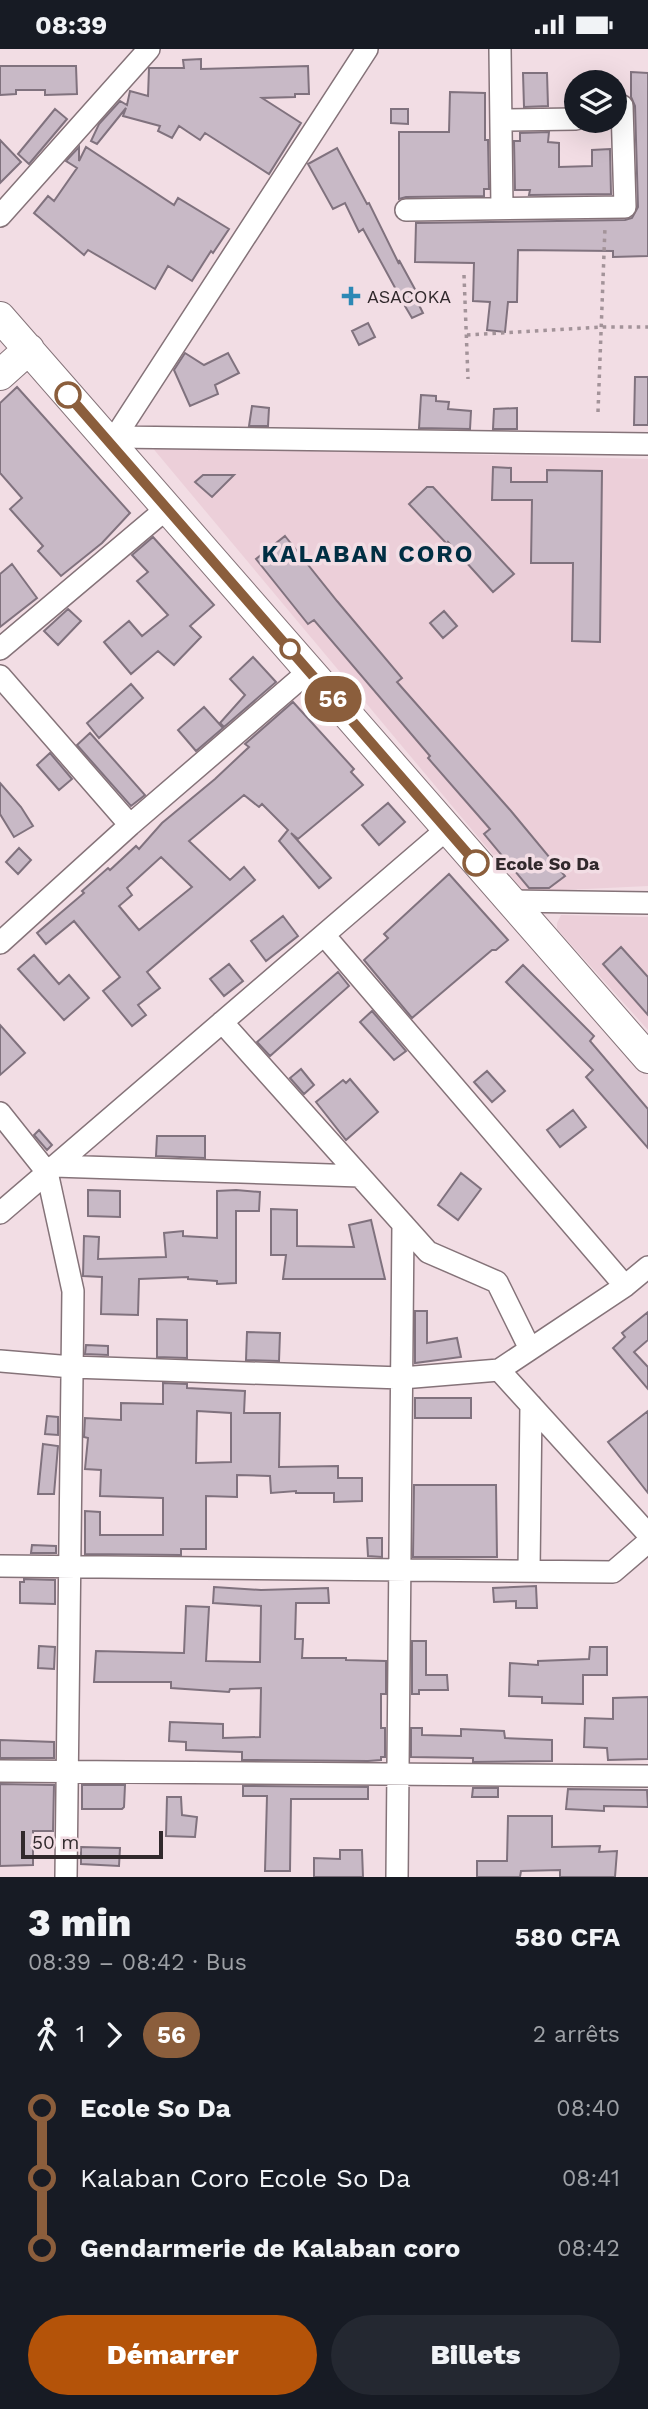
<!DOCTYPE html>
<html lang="fr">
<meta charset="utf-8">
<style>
:root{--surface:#171b24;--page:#242831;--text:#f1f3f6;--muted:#9ea1a6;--accent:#b45309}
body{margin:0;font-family:"Work Sans",sans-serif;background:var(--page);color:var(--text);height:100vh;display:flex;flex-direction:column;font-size:26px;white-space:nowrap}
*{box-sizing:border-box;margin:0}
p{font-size:23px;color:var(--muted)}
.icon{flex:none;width:38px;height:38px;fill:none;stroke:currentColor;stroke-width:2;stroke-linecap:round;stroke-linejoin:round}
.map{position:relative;height:1828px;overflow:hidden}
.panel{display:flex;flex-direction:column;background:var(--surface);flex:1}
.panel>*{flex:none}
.badge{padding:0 14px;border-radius:23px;font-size:24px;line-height:46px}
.buttons{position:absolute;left:564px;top:21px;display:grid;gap:14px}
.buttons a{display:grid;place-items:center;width:63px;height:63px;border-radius:50%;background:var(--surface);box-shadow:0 7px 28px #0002;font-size:35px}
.scale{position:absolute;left:21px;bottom:18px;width:142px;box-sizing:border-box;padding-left:7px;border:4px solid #31292c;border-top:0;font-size:19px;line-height:24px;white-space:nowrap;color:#31292c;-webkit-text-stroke:5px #f2dde4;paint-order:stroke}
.map>.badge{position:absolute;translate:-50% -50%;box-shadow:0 0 0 4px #fff}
.legs{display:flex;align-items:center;gap:10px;height:77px;padding:0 28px;font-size:23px}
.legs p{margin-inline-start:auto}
.headline{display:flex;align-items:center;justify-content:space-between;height:119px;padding:0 28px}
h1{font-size:38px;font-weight:800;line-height:52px}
.action{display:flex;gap:14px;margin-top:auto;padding:14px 28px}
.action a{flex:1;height:80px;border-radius:42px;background:var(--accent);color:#fff;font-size:28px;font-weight:800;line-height:80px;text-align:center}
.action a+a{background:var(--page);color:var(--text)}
ul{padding:0 28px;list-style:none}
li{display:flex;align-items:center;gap:24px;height:70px;font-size:26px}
li i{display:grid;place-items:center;width:10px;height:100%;margin:0 9px;background:currentColor}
li i::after{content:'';width:18px;height:18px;margin:-9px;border:5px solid;border-radius:50%;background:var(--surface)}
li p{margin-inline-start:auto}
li:first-child i{background:linear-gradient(#0000 50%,currentColor 0)}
li:last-child i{background:linear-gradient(currentColor 50%,#0000 0)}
.status{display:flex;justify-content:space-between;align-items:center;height:49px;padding:0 35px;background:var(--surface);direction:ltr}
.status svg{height:19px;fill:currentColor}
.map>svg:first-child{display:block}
</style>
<div class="status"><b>08:39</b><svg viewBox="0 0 49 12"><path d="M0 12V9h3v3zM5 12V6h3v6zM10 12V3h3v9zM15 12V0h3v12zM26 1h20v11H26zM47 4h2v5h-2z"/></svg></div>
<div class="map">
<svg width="648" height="1828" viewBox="0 0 648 1828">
<rect width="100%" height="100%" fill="#f2dde4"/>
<path fill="#eccfd9" d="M151,397l497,13v427l-124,6z
M561,866l87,2v113l-91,-101v-6z"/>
<path fill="#c8b9c6" stroke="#80727e" stroke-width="2" fill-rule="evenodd" d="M201,10v10l107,-3 1,28h-14v3l-33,1 39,25 -32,51 -64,-41 -5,7 -21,-14 -7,12 -14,-7 2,-5 -37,-10 3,-8 -29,36 -6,-3 8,-17 21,-23 7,4 3,-14 18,5 1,-28h35l-1,-8z
M0,17h76l1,28 -32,1v-5h-29v4l-16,1z
M631,23l17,1v183l-35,1v-6l-95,-1 -1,52h-9l-3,30 -18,-2 3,-28 -17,-1 1,-38 -59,-1 1,-39 209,-3 7,-2 6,-11 -3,-101 -4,-9z
M523,24h24l1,33 -24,1z
M450,43l35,1v47h3l1,49h-5v7l-78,1 -7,2v-67h50z
M55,60l12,10 -38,45 -11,-10z
M391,60h17v15l-17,-1z
M549,83l-1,10 11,1v24l33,-1v-16l18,-1 1,45 -82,1 1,-5h-15l-1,-49h6v-8z
M0,91l21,22 -21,21z
M79,98v14l7,-14 88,58 4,-7 51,31 -16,24 -2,-2 -19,30 -24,-15 -13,23 -67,-39 -4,5 -50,-42 14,-17 6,5 23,-33 -11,-7z
M337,99l30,56 2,-1 30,61v-4l18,33 -3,2 9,18 -11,5 -10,-17 -3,2v-8l-36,-66 -4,3 -14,-29 -12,6 -25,-45z
M368,274l7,14 -16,8 -7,-14z
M185,304l19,12 24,-12 11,20 -24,12 3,9 -28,12 -16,-36z
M635,328h13v48h-14z
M17,338l113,126 -28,30 -41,33 -23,-25 5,-5 -33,-37 12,-11 -22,-25v-70z
M421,346l15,1v5l13,1 -1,7 23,2 -1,18 -51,-1z
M252,357l17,2 -1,18h-19z
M517,359v21h-24l1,-20z
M493,418l18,1v14h36v-12l55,1 -2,171 -28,-1 1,-78h-42l1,-63h-40z
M203,426h31l-22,22 -17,-15z
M427,438h6l81,87 -21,18 -45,-50 -1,2 -38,-40z
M285,487l52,65 65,77 -5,4 114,129 54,65 -16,12h-20l-45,-54 6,-5 -62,-71 2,-2 -116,-136 -6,4 -52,-65z
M153,488l61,68 -24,21 11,11 -27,28 -16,-14 -27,23 -27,-32 25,-21 13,15 26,-21 -31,-34 11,-9 -16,-17z
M12,515l25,34 -37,29v-53z
M68,560l13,12 -23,24 -14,-14z
M444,562l13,15 -14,12 -13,-15z
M253,608l23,25 -52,45 -4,-4 25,-28 -15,-16z
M131,635l12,14 -44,40 -12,-15z
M293,653l61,67 -3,3 12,13 -65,54 -7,-6 40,45 -12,10 -40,-47 9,-11 -26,-26 -3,3 -15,-12 -55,46 41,39 14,-13 11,13 -108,92 13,16 -22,17 8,10 -14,11 -29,-35 17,-14 -46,-56 -28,23 -9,-11 47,-40 -2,-2 26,-23 2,2 26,-24 3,3 23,-26 53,-44 34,-32 -4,-3zM161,808l31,30 -53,43 -20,-24 13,-11 -5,-7z
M204,658l19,21 -27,23 -18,-21z
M90,684l55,62 -14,11 -54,-61z
M50,704l22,26 -13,11 -22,-25z
M0,734l21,24 12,19 -19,11 -14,-23z
M388,754l17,19 -26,23 -17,-20z
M19,799l12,12 -13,14 -12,-12z
M449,825l59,66 -12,10h-4l-80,68 -48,-58 24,-22 -4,-4z
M283,867l15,20 -32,25 -15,-20z
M621,898l27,30v38l-45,-51z
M34,906l25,29 10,-9 20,23 -25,22 -46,-51z
M229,915l14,17 -19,15 -14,-17z
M523,916l71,71 -4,5 58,68v39l-62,-71 7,-7 -87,-88z
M338,923l11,14 -79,70 -13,-14z
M372,962l34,40 -12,9 -34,-38z
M0,976l25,28 -25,22z
M301,1020l13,16 -10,9 -14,-16z
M487,1022l18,20 -13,11 -18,-20z
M350,1030l28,33 -32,28 -30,-38 27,-22 3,3z
M573,1061l13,17 -26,20 -13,-17z
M39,1081l13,15 -5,5 -13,-15z
M157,1087h48v22l-49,-2z
M461,1124l20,16 -23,31 -20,-15z
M88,1141l32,1v26l-32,-1z
M236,1141l24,2 -1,19h-23v72l-19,1v-3l-29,-2v-2l-49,2 -1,36 -37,-1 1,-37 -19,-1 1,-40 15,1 -1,22 68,-2 -2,-24 19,-2v5l34,2v-47z
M271,1160l26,1v36l57,1 -5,-22 22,-5 14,59h-102l3,-24h-15z
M415,1262h12v32l30,-5 4,19 -46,6z
M648,1263v28l-14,12 14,15v22l-35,-41 12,-11 -3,-4z
M157,1270l30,1v38l-30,-1z
M247,1283l33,1 -1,28 -33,-1z
M86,1296l22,1v9l-23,-1z
M163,1334l24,1v4l58,3 -1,22h36l-1,54 59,-1v12h24v23l-28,1v-9h-38v-2l-25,2 -1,-17 -33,-1v22l-31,-1v53h-25v6l-96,-1v-43l15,1v23h63v-37l-63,-2 1,-26 -16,-1 3,-31 -4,-1 1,-19 36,2v-17l42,1zM197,1362l34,2v49l-35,1z
M415,1349h56v20h-56z
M648,1362v82l-40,-51z
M47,1367l11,1v18l-13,-1z
M43,1395l15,2 -4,48h-16z
M414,1436h82l1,72h-84z
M367,1489h15v19l-14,-1z
M32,1496l24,1v7h-25z
M24,1530l31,1v24l-35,-1v-21h4z
M536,1537l1,22h-21v-7l-22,1 -1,-14z
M214,1538l47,3 67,-2 1,15h-33l-1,36h8l-1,19h44v2l40,1v33h-5v34h4v29h-4v3l-13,1 -126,-1v-8l-56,-2v-8l-17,-1 1,-19 53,2v14l37,-1 1,-49 -31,1 -1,3 -58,-4v-6h-77l2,-31 88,2 2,-47 23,1 -3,54 54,1 1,-56 -48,-3z
M412,1592h14v34h21l1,15h-29v4h-7z
M39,1597l16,1 -1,22 -16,-1z
M590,1598h17v28h-24v29l-41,-1v-6l-33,-1 1,-33 28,2v-4l51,-2z
M648,1648v62l-40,1 -1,-12 -23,-1 1,-29 28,1v-21z
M411,1679h11v7l39,1v-7l43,2 1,7 47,2v21l-79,1v-4l-62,-1z
M0,1691l54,2v16h-54z
M0,1735l54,1 -1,46h-20v34l-33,1z
M82,1736h43l-1,22 -2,2h-40z
M243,1737l125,1v12h-77l-1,72h-25l2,-75h-24z
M473,1739h25v9h-26z
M568,1740l79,1 1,17 -44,-1v5l-38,-2z
M167,1748h14l1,18 15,2 -2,20 -29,-1z
M508,1767h44v31l48,-1 -1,6 18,-1 -2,26h-55v-7l-39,1 -1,6h-43v-16h30z
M81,1798l39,1 -1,18 -38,-2z
M340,1801h22l1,27h-49v-19l26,1z"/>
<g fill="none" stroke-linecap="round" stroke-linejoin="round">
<g stroke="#857379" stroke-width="24">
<path id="street" d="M500,0l2,159
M501,71l75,-1
M406,161l219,-3 -3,-101
M0,167l149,-167
M115,388l533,7
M110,396l257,-396
M0,600l166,-140
M0,627l130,149
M510,852l138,2
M324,886l301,351
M0,894l130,-118 179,-154
M222,973l206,230 69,30 33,67
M0,1064l47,59 26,119 -7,586
M54,1117l306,10
M0,1164l447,-384
M0,1312l72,6 330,11 97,-8 126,-84 23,-19
M499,1321l149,164
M0,1517l613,6 35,-30
M529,1522l2,-166
M0,1722l648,5
M397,1828l6,-653"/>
</g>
<g stroke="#857379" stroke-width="32">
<path id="secondary" d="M0,268l648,741
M0,326l29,-26"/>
</g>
<path stroke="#a39399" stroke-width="3.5" stroke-dasharray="3.5 5" stroke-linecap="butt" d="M464,226l4,104
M467,286l134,-8h47
M598,363l7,-185"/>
<use href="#street" stroke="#fff" stroke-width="21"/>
<use href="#secondary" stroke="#fff" stroke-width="30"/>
</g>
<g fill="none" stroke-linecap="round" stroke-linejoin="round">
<g stroke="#fff" stroke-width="16">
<path id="line-1" d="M68,346l408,468"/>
</g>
<use href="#line-1" stroke="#8b5e3c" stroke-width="10"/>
</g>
<path fill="#2c88b5" stroke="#f2dde4" stroke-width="2.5" d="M347.5 236.5h7v7h7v7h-7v7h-7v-7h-7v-7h7z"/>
<g fill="#fff" stroke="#8b5e3c" stroke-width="3.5">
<circle cx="68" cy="346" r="12"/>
<circle cx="290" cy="600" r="9"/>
<circle cx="476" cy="814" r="12"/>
</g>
<g text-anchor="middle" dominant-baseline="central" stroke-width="7" stroke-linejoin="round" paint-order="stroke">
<g font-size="18" fill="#31292c" stroke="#f2dde4" text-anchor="start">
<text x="367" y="247">ASACOKA</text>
</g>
<g font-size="18" font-weight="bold" fill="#31292c" stroke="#f2dde4" text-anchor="start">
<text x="495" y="814">Ecole So Da</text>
</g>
<g font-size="24" font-weight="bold" letter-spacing="2" fill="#002e43" stroke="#f2dde4">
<text x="368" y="505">KALABAN CORO</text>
</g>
</g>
</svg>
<div class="buttons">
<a><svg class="icon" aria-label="layers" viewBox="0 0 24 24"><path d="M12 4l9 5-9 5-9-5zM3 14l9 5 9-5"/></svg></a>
</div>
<div class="scale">50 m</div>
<b class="badge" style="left:333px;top:650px;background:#8b5e3c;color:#fff">56</b>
</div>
<section class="panel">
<div class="headline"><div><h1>3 min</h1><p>08:39 – 08:42 · Bus</p></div><b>580 CFA</b></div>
<div class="legs"><svg class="icon" aria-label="walk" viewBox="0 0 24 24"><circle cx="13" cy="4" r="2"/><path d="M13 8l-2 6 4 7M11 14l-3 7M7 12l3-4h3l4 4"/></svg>1<svg class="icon" aria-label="forward" viewBox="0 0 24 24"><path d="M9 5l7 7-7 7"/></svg><b class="badge" style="background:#8b5e3c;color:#fff">56</b><p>2 arrêts</p></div>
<ul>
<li><i style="color:#8b5e3c"></i><b>Ecole So Da</b><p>08:40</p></li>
<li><i style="color:#8b5e3c"></i><span>Kalaban Coro Ecole So Da</span><p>08:41</p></li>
<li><i style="color:#8b5e3c"></i><b>Gendarmerie de Kalaban coro</b><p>08:42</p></li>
</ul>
<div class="action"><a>Démarrer</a><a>Billets</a></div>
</section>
